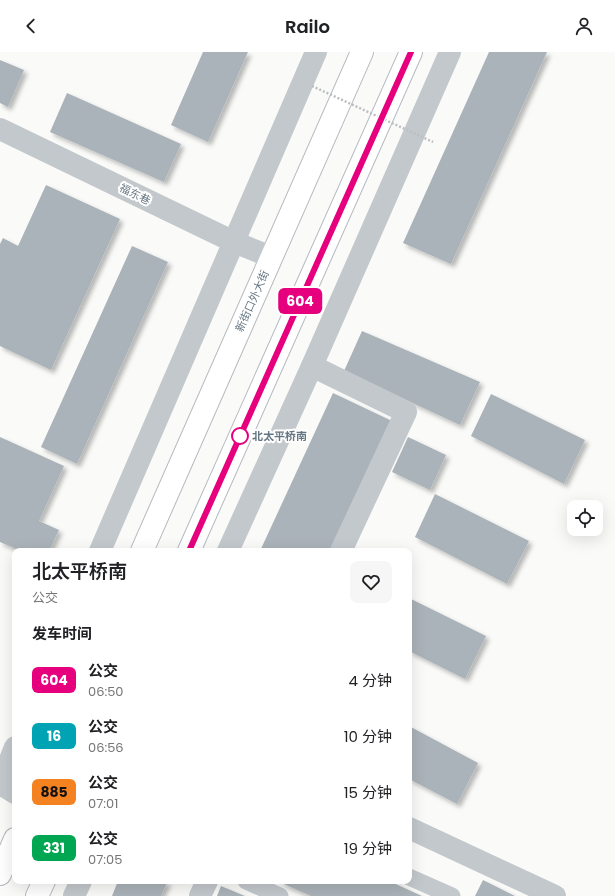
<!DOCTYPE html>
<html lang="zh">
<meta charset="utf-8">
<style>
:root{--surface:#fff;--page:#f6f6f6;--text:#202124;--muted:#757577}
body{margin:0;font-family:Poppins,"Noto Sans SC",sans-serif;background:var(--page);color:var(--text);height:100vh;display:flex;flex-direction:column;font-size:15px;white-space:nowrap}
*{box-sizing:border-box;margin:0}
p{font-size:13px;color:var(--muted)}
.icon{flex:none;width:22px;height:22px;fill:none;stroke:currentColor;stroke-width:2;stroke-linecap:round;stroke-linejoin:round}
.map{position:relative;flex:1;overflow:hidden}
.drawer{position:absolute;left:12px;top:496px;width:400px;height:336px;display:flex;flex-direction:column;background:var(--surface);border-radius:8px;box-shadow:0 4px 16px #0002}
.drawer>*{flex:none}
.badge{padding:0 8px;border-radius:6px;font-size:14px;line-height:26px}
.tools{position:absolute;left:567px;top:448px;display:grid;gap:8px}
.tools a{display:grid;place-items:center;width:36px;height:36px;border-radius:8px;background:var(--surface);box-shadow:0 4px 16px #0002;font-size:20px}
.map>.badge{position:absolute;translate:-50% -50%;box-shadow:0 0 0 2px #fff}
h2{padding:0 20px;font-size:15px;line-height:36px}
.round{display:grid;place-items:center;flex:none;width:42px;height:42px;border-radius:8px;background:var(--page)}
.headline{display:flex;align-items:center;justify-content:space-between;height:68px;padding:0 20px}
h1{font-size:19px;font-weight:600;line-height:30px}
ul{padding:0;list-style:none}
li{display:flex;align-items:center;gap:12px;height:56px;padding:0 20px}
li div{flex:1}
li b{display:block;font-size:15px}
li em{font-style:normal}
li .badge{min-width:44px;font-weight:700;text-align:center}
header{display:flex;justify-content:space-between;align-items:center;height:52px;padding:0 20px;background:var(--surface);font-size:18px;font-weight:600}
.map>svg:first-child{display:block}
</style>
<header><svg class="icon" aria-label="back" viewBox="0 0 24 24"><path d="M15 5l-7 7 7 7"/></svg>Railo<svg class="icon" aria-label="person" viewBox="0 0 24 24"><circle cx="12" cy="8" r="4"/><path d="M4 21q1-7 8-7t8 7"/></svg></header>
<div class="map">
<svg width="615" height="844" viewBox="0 0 615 844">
<defs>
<filter id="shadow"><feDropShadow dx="3.5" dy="3.5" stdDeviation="2" flood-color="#0004"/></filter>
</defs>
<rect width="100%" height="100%" fill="#fafaf8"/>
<path fill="#aab3b9" filter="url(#shadow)" d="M203,0h45l-40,90 -37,-17z
M489,0h58l-96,212 -48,-21z
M0,8l24,10 -16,37 -8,-4z
M67,41l114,51 -17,38 -114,-50z
M46,133l74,34 -69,151 -51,-24v-102l3,-6 15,8z
M132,194l36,16 -91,202 -36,-17z
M362,279l118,51 -20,43 -116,-54z
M333,341l59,28 -61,130h-71z
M491,342l94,46 -21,44 -93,-48z
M0,385l64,29 -25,55 20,9 -10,21h-28l-21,-9z
M408,385l38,18 -16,35 -38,-18z
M435,442l94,47 -22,43 -92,-47z
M409,546l77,38 -21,43 -56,-28z
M409,674l69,37 -21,41 -48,-25z
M483,828l32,16h-40z
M118,829h50l-7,15h-49z
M277,829h112l33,15h-111z
M221,834l24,10h-28z"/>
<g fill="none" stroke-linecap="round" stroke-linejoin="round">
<g stroke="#b5babe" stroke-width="24">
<path id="primary" d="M142,499l220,-499
M189,499l222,-499
M0,822l15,-35
M37,844l7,-15"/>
</g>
<path stroke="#c3c8cc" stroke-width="17" d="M409,825l43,19
M246,829l34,15"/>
<path stroke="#c3c8cc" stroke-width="22" d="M312,314l94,46 -65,139
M0,732l15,9
M409,776l146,68
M200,844l7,-15"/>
<path stroke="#c3c8cc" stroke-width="22" d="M0,77l234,113 37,15
M100,499l216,-499
M228,499l84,-185 138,-314
M0,733l15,-38
M74,844l7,-15"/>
<use href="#primary" stroke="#fff" stroke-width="22"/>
<path stroke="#bbbfc2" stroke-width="2.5" stroke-dasharray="2 2" stroke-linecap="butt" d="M312,34l121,56"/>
</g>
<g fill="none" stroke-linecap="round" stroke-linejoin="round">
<g stroke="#fff" stroke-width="9">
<path id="line" d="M189,499l222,-499"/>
</g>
<use href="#line" stroke="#e6007e" stroke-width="6"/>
</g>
<circle fill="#fff" stroke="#e6007e" stroke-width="2" cx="240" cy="384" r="8"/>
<g text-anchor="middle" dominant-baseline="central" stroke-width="4" stroke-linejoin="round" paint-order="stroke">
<g font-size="11" fill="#657683" stroke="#fff">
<text transform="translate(135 142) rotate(26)">福东巷</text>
<text transform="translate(252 249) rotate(-66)">新街口外大街</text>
</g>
<g font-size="11" font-weight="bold" fill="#657683" stroke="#fff" text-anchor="start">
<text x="252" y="384">北太平桥南</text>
</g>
</g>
</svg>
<div class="tools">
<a><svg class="icon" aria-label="locate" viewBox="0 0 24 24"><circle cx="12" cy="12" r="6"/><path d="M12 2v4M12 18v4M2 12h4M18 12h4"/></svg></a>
</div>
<b class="badge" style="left:300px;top:249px;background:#e6007e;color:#fff">604</b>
<section class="drawer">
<div class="headline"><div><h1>北太平桥南</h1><p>公交</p></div><a class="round"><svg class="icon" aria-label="heart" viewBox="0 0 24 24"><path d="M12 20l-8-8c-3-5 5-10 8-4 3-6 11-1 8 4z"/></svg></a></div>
<h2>发车时间</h2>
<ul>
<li><span class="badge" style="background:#e6007e;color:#fff">604</span><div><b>公交</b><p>06:50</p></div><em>4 分钟</em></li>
<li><span class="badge" style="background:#00a3b4;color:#fff">16</span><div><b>公交</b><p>06:56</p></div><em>10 分钟</em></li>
<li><span class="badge" style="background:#f58220;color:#111">885</span><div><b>公交</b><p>07:01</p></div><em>15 分钟</em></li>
<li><span class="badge" style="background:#00a651;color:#fff">331</span><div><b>公交</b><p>07:05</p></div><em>19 分钟</em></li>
</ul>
</section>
</div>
